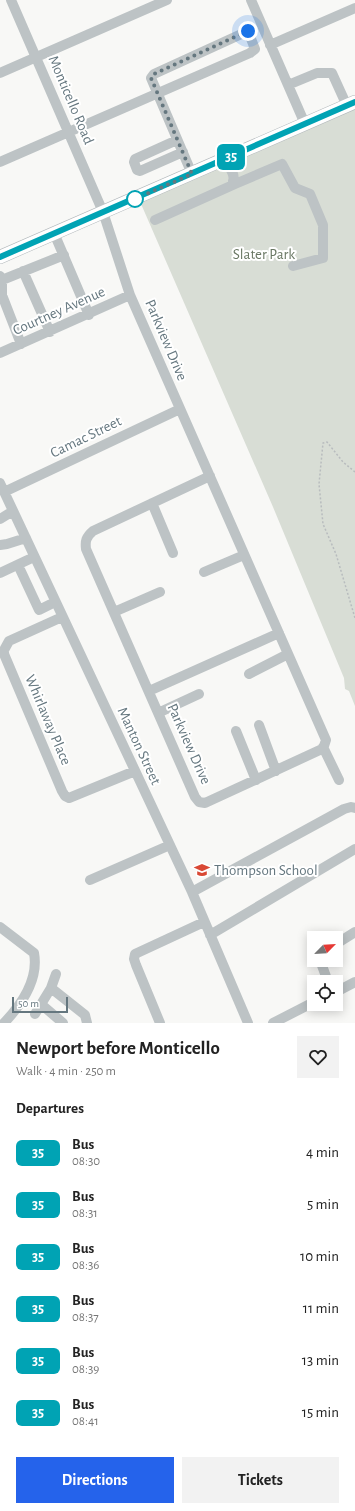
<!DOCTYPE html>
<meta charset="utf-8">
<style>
:root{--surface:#fff;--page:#f2f2f2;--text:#222;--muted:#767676;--accent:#2563eb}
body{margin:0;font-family:"Alegreya Sans",sans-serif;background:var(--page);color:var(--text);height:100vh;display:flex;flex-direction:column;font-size:15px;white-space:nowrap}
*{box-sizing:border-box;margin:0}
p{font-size:13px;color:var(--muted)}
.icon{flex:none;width:22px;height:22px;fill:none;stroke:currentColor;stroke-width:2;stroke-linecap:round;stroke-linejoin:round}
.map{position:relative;height:1023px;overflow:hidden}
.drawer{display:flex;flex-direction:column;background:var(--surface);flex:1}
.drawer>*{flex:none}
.badge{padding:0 8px;border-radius:6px;font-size:14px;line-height:26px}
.needle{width:26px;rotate:66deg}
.buttons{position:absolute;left:307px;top:931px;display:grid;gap:8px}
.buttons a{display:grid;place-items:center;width:36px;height:36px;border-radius:0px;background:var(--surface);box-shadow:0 2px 10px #0003;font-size:20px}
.scale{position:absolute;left:12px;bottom:10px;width:56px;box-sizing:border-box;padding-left:4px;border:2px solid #65777f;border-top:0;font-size:11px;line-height:14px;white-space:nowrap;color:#65777f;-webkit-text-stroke:3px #fff;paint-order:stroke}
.you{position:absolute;width:20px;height:20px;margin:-10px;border:3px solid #fff;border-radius:50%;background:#1a73e8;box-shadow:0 0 0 6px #1a73e833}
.map>.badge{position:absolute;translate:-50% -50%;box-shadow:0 0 0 2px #fff}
h2{padding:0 16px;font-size:15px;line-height:36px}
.round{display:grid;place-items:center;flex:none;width:42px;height:42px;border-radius:0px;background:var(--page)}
.summary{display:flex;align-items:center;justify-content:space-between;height:68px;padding:0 16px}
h1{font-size:19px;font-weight:700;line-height:30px}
.primary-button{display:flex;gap:8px;margin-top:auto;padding:8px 16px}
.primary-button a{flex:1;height:46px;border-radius:0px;background:var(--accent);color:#fff;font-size:16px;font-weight:700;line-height:46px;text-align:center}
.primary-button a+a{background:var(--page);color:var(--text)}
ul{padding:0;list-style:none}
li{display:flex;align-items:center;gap:12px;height:52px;padding:0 16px}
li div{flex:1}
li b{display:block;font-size:15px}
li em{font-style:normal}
li .badge{min-width:44px;font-weight:700;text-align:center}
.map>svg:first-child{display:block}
</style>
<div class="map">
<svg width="355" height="1023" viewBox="0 0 355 1023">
<rect width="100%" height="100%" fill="#f8f8f6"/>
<path fill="#d8ddd5" d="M355,103v603l-6,-15 -4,-2 -1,-11 -71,-171 -135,-310z"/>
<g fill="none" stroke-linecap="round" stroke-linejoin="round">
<g stroke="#b3b9bc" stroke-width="14">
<path id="major" d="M0,257l355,-155"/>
</g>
<path stroke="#b8bcbe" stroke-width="1.5" stroke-dasharray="2 2" stroke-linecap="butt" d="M355,472l-12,-10 -16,-20 -4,1 -4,41 4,40 13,30 19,64"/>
<path stroke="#bdc3c5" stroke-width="10" d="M11,0l92,212 27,83 196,445 -2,6 -2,3 -117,54 -6,-1 -4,-5 -109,-248c-1,-8 0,-12 7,-18l117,-55
M251,0l54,124
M270,45l85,-37
M0,73l167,-73
M288,85l29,-12h15l15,33
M177,140l-42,19 -1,3 3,8 3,1 43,-19
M0,162c84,-36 167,-73 250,-109l5,-4 -7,-18 -94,43 -3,4 41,96
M235,184l47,-20 13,24 15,6 13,31v33l-30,8
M155,220l80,-36 -2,-3c3,-8 -5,-14 -9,-22
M54,233l35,82
M23,271l27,61
M0,276l2,4v15l19,49
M2,280l62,-25
M0,353l130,-58
M0,483l192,409 56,131
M4,492l176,-83
M152,503l21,50
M0,519l13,-8
M0,545l7,-1 19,-6
M18,565l21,45 16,-8
M204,572l40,-17
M0,573l34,-16
M114,612l46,-20
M62,617l-53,24 -5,9v4l58,137 3,5 4,2 66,-27
M249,674l39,-20
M149,691l130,-58
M158,713l41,-19
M259,725l17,46
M236,731l20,49
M323,747l16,33
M90,880l80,-35
M192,892l152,-83 7,-2 4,1
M0,927l34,26c5,27 -12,51 -30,70
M210,935l145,-86
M336,944l19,-12
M320,960l8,22
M51,988l5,-14
M336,992l19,-10
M42,1005l21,18
M35,1014l16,-26 34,27 2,8
M160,1023l-24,-58 -2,-6 1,-5 69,-32
M273,1023l41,-21"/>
<use href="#major" stroke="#fff" stroke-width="13"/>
</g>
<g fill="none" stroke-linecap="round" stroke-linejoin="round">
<g stroke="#fff" stroke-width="9">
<path id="line" d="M0,257l355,-155"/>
</g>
<use href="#line" stroke="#00a3b4" stroke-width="6"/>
<path stroke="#65777f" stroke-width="4" stroke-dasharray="0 7.2" d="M135,199l57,-25 -41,-96 3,-4 94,-43"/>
</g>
<defs>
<g id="school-bare" transform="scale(1.2)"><path d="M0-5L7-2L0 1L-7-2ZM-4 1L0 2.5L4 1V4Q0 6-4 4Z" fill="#d94834" stroke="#fff" stroke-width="2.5" paint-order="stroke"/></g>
</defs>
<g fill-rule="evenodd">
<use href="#school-bare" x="202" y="870"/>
</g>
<circle fill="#fff" stroke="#00a3b4" stroke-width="2" cx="135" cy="199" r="8"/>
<g text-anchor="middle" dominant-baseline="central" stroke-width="4" stroke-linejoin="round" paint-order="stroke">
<g font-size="15" fill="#65777f" stroke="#fff">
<text transform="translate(71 100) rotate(67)">Monticello Road</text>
<text transform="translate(59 311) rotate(-24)">Courtney Avenue</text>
<text transform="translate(166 340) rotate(67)">Parkview Drive</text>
<text transform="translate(86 437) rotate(-26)">Camac Street</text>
<text transform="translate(48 720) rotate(67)">Whirlaway Place</text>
<text transform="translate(189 744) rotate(66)">Parkview Drive</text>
<text transform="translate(139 746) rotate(65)">Manton Street</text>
</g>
<g font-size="15" fill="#697763" stroke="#fff">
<text x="264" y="254">Slater Park</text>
</g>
<g font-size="15" fill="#65777f" stroke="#fff" text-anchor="start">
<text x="214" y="870">Thompson School</text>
</g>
</g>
</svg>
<div class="buttons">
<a><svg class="needle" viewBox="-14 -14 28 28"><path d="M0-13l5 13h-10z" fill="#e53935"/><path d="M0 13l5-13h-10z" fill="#767676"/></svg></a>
<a><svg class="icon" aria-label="locate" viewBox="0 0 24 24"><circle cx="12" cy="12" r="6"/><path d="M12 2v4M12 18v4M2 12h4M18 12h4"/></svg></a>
</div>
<div class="scale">50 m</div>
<div class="you" style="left:248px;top:31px"></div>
<b class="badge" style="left:231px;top:157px;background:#00a3b4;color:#fff">35</b>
</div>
<section class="drawer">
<div class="summary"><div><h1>Newport before Monticello</h1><p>Walk · 4 min · 250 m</p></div><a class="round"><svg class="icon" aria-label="heart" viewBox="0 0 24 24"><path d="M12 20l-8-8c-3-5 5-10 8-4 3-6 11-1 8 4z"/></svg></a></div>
<h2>Departures</h2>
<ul>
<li><span class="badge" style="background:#00a3b4;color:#fff">35</span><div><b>Bus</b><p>08:30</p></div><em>4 min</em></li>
<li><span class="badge" style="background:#00a3b4;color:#fff">35</span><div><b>Bus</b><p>08:31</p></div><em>5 min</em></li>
<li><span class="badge" style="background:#00a3b4;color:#fff">35</span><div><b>Bus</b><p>08:36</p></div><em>10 min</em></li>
<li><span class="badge" style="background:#00a3b4;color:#fff">35</span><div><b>Bus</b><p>08:37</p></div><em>11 min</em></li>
<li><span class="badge" style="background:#00a3b4;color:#fff">35</span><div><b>Bus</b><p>08:39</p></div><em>13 min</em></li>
<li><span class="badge" style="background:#00a3b4;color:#fff">35</span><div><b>Bus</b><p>08:41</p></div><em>15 min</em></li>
</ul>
<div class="primary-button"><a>Directions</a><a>Tickets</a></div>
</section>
